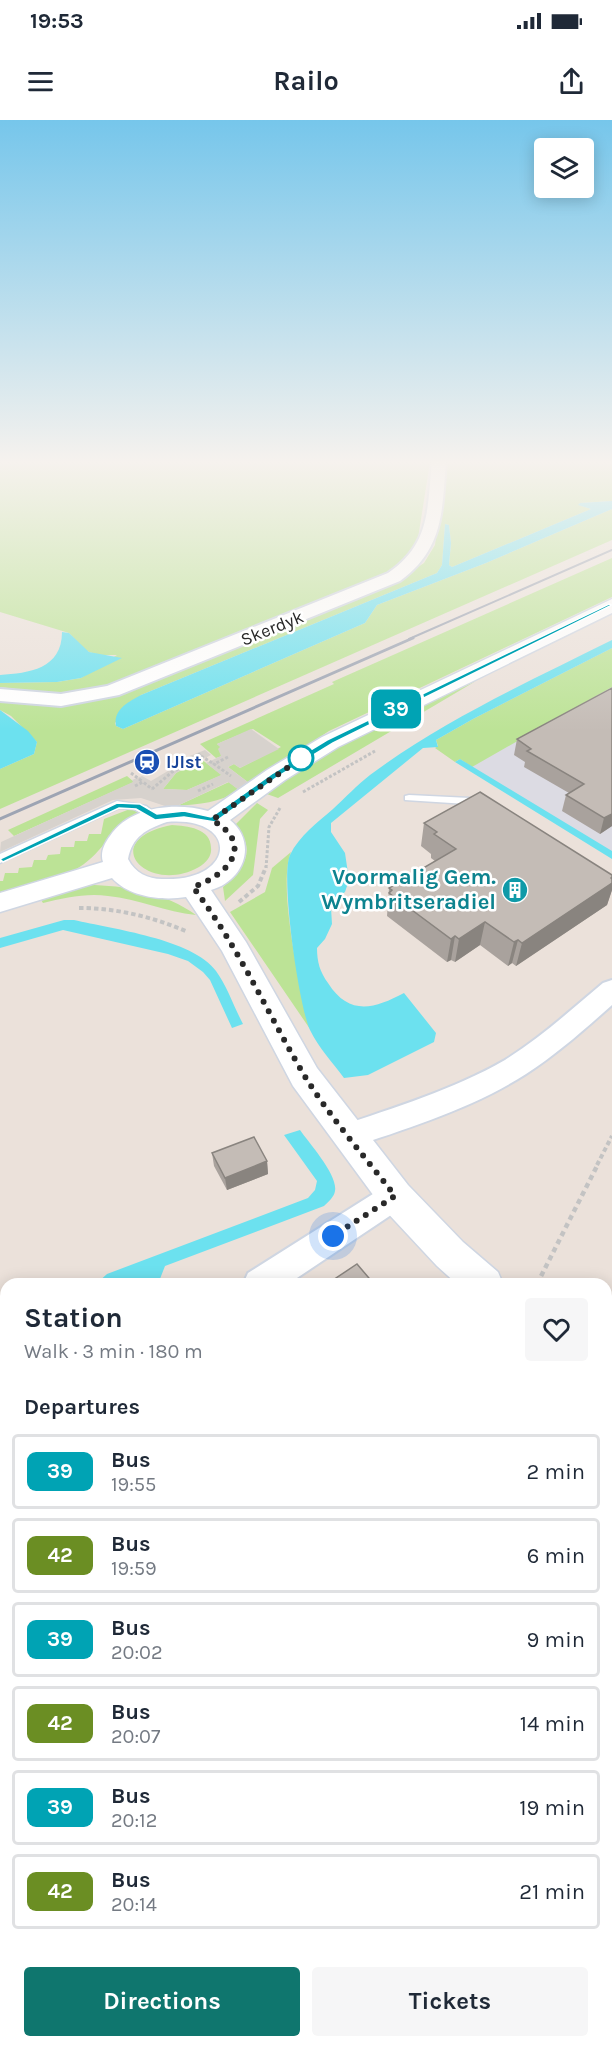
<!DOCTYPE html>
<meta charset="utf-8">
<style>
:root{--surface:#fff;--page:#f6f6f7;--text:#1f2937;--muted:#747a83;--line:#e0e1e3;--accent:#0f766e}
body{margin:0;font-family:Karla,sans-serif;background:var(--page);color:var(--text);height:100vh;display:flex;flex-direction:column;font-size:22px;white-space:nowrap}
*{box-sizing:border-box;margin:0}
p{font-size:20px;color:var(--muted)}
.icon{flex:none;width:33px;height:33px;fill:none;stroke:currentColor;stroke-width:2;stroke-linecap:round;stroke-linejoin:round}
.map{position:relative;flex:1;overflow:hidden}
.details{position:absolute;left:0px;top:1158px;width:612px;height:770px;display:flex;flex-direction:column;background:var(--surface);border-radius:18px 18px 0 0;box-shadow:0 3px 15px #0003}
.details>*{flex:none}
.badge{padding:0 12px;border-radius:9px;font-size:21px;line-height:39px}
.fabs{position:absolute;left:534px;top:18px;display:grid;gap:12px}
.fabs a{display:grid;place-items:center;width:60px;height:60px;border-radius:6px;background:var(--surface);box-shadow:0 3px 15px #0003;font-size:30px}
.you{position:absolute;width:30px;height:30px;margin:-15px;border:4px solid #fff;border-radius:50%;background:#1a73e8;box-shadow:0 0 0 9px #1a73e833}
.map>.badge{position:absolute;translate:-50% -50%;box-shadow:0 0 0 3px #fff}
h2{padding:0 24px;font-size:22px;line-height:54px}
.round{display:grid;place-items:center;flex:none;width:63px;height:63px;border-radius:6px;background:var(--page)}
.summary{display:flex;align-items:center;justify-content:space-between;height:102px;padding:0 24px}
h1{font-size:28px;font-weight:700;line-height:45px}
.primary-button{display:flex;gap:12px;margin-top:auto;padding:12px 24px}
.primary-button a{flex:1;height:69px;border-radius:6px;background:var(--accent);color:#fff;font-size:24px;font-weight:700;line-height:69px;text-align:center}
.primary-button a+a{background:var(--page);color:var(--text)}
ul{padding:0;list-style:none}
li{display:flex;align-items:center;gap:18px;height:75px;margin:0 12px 9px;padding:0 12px;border:3px solid var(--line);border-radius:6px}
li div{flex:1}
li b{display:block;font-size:22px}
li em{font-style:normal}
li .badge{min-width:66px;font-weight:700;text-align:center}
.status{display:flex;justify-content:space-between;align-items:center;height:42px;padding:0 30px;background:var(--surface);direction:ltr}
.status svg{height:16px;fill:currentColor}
header{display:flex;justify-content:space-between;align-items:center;height:78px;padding:0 24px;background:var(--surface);font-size:27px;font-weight:700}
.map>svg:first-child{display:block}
</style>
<div class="status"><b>19:53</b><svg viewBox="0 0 49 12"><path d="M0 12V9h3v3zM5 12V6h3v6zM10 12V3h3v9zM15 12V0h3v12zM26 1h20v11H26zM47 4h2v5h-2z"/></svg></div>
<header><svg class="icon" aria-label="menu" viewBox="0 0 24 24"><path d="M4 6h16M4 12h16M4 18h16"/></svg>Railo<svg class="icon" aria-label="share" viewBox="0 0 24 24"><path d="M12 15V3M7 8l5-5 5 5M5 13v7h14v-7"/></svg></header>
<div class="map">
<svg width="612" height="1927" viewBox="0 0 612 1927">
<rect width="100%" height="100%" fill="#ebe1da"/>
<path fill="#dcdbe3" d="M612,524v210l-140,-85 9,-59z"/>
<path fill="#bce396" d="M0,341h420l10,1 -14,89 -31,25 -274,109 -55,9 -56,-7v-4l57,-1 24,-4 36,-23h-17l-11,-3 -5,-3 -15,-16 -69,-21z
M445,341h167v40l-32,2 -1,2 12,4 -139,58 -3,-2 2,-22 -2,-18 -4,-1 -3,41 -5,8 -296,122 -26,28 1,3 7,3 242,-106 12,-18 109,-42 126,-54v31l-612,269v-40l34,-15 3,-12 -26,-26 -11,-6v-9l59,4 22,-3 47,-11 272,-112 24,-16 11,-18z
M612,438v39l-283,134 -80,52 -21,-16 6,-3 6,4 41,-21 -28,-18 -36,15 4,3 1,9 -6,2 -16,-14 134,-60 -2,-2z
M612,528v39l-140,80 -12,-8 -5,3 -20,-14 3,-2 -2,-6 37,-21z
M476,561l-198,117 -14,-5 62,-42z
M201,639l21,16 -35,15 -24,-1 13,-16z
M127,656l7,6 -120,54 -6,-6z
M229,662l10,8c-19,13 -40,14 -62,16z
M257,683l11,7 -8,9 -7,56 -28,26 -2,-14c22,-20 34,-37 12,-62z
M130,689l10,4c-29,14 -33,34 -56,51 -23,17 -57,22 -84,30v-13h3l2,-8h13l1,-5 13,-1 2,-7h12l2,-5 12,-1 1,-7h13l1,-6h12l2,-7h12l3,-15z
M172,705c15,1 39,3 39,23 1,8 -5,15 -12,19 -51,29 -104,-27 -27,-42z
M291,732c-14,35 10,139 19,177l-80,-117 35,-20 7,-24z
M88,765c36,0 78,8 108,30 -30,-3 -58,-16 -88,-19 -22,-3 -44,2 -65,7l-4,-6z"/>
<path fill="#d7d2cd" d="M251,609l28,20 -39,19 -6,-4 -6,3 21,16 -10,7 -11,-8 -51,24 -9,1 -27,-9 -28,2 -113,52 1,-10 132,-60 -1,-2 10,-4 9,5 37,-22 -1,-2 18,-7 6,5 -35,18 -13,16 24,1 34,-15 -15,-12 15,-7 -3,-7 2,-2 -3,-3z"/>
<path fill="#6ce1ef" d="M612,381v8l-126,54 -109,42 -12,18 -242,106 -7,-3c-3,-16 12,-24 25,-31l296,-122 5,-8 3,-41 4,1 2,18 -2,22 3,2 139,-58 -13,-4 2,-2z
M62,512l7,1 20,19 33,6 -41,20 -24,4 -57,1v-8c29,-2 62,-6 62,-43z
M612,520v8l-139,71 -37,21 2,7 -15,1 -92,75v9l14,21 4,27 -4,12 -11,8 -3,8 1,16 -7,15 -8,9c0,14 3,24 11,35 21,33 46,26 76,10l32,40 -2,9 -66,33 -24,3c-11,-15 -26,-31 -34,-48 -11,-23 -30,-154 -20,-175 9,-19 28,-33 43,-46 12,-11 24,-24 37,-34 74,-55 160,-94 242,-135z
M0,590l28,21 9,11 -3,12 -34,15z
M460,639l152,92v8l-157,-97z
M64,800h10c38,9 119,19 142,51 11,15 18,36 27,53l-11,4 -22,-48 -7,-8 -15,-11 -20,-7 -105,-24 -63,18v-10z
M300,1010c9,13 38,45 35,61 -1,6 -6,10 -11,15l-159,60 -7,18h-62l11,-10 201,-76 7,-8 2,-9 -33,-46z"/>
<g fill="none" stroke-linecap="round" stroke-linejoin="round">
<g stroke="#cfd6e2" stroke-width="3">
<path id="lane" d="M409,675l61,3 18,10 -6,4 -15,-8 -62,-4v-4z
M117,681l29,5 15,11 -6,4 -21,-12 -15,-1 -119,55v-9z"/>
</g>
<g stroke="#cfd6e2" stroke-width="4">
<path id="street" d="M432,341h14c-4,50 -2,88 -46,120l-281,114 -58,11 -61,-5v-12l61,5 46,-8 281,-113c43,-29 39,-65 44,-112z
M612,860v25c-27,24 -55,49 -86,69 -53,34 -117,54 -177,74l-11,-3 -4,-9 4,-9c57,-20 115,-37 167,-67 35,-22 66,-50 98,-77z
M395,1063l11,4 5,9 -5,9 -118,79h-45l5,-11 136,-86z
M6,1288v36l-6,2v-36z
M6,1896v26h25l-2,5h-29v-30z
M87,1922h50v5h-50z"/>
</g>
<g stroke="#cfd6e2" stroke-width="3">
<path id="secondary" d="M612,479v14l-274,134 -53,33 -55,40c28,23 14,61 -19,70l35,52 71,126 91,117 55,57 35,30 5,12h-46l-20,-18 -55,-59 -89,-121 -71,-135 -36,-54c-24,4 -57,0 -74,-19l-112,34v-19l103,-31c-3,-9 1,-18 7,-26 20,-30 66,-34 98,-25l59,-41 55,-33zM167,702c73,-6 70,60 -5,57 -14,0 -27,-6 -34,-20 4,-22 18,-30 39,-37z
M606,1238l6,2v42l-6,-2z"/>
</g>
<path stroke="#c3c3c3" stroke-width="3" stroke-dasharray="3 2" stroke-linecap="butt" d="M201,636l13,8
M228,637l-14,7 17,12
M131,653l12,9
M135,666l8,-4 9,7
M152,669l20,-17 29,-16 -4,-3
M198,671l15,-7
M303,672l72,-41
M266,748l3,-41 11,-19"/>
<path stroke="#c3c3c3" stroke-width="4" stroke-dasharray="4.5 3" stroke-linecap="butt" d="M239,782l19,-16 8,-19
M79,788c38,0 74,9 109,24
M597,1045l15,-29"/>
<path stroke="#c3c3c3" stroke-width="4.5" stroke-dasharray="5 4" stroke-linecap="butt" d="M537,1164l61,-120
M0,1350l6,-3"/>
<path stroke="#c3c3c3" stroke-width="6" stroke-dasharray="7 4.5" stroke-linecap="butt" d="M0,1594l6,-1"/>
<use href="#lane" fill="#fff" fill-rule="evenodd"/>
<use href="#street" fill="#fff" fill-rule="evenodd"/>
<use href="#secondary" fill="#fff" fill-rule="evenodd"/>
<path stroke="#9da4b3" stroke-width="2" d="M409,519l203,-89"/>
<path stroke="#9da4b3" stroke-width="3" d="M0,699l413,-181"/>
</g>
<path fill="#a9a29d" d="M612,568v138l-12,8 -38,-23 4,-16 3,-2 -45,-26 1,-5 -11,-7 3,-16z
M424,703l188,52v15l-5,15 -91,61 -4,-3 -4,3 -28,-21 -25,17 -4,-2 -4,2 -60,-46 2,-28 46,-27 -4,-3v-4l-10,-8z
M212,1033l55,8 1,13 -41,16 -13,-24z
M606,1359l6,4v90l-4,4 -2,-2z"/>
<path fill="#89847f" d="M612,694v12l-12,8 4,-16z
M612,757v13l-5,15 -91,61 6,-23z
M485,802l-5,23 -25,17 4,-23z
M455,816l-4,24 -4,2 4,-23z
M518,820l-6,23 -4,3 6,-24z
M267,1041l1,13 -41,16 -2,-12z"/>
<path fill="#c4bcb6" stroke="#89847f" stroke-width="1.5" d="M612,568v126l-8,4 -38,-23 18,-11 -57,-33 4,-2 -14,-10z
M480,672l132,83v2l-1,1 1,1v4l-90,60 -4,-3 -4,2 -29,-20 -26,17 -4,-3 -4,3 -62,-46 3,-3 -3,-2 67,-39 -22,-15 3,-2 -13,-9z
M254,1017l13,24 -42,17 -13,-25z
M357,1144l17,20h-47z
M606,1359l6,4v85l-6,-4z
M606,1650h6v146h-6z
M606,1830l6,31v36l-6,1z
M250,1922h101l-18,5h-83z"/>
<linearGradient id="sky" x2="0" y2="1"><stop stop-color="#76c6eb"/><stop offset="0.56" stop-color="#f6f2ee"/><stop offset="1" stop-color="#f6f2ee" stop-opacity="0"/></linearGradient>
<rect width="612" height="611" fill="url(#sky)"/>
<path fill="#00a3b4" stroke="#fff" stroke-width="1.5" d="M609,484l3,1 -279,138 -54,33 -64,46 -31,-5 -29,3 -19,-11 -17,-1 -116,54 -3,-3 117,-56 23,1 17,10 27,-3 27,6 62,-44 54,-33z"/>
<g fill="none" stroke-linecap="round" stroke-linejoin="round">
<path stroke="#292929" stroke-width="6" stroke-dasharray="0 10.8" d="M301,638l2,-1 -91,63c44,25 16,55 -19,67 45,59 74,125 111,188 25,41 62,83 91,121l-62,40"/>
</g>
<defs>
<g id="station-disc" transform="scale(1.35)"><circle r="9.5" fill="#1a4fb4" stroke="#fff"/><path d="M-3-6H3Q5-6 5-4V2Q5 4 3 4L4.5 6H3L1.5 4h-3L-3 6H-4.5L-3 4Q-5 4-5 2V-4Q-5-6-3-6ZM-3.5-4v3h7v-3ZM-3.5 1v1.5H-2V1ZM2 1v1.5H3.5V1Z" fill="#fff"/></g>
<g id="building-disc" transform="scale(1.35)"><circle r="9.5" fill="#0f9aa8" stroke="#fff"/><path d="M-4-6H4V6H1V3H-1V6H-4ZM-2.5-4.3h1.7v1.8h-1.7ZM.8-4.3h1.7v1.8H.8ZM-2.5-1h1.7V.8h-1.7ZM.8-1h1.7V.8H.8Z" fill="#fff"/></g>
</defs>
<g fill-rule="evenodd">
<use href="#station-disc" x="147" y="642"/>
<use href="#building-disc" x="515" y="770"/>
</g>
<circle fill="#fff" stroke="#00a3b4" stroke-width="3" cx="301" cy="638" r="12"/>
<g text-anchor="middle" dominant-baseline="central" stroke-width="5" stroke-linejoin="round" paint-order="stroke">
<g font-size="18" fill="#292929" stroke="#fff">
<text transform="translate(272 508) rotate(-22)">Skerdyk</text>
</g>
<g font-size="18" font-weight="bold" fill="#164399" stroke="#fff" text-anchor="start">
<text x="166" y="642">IJlst</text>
</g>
<g font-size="22" font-weight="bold" fill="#0d838f" stroke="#fff" text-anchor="end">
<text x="496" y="757">Voormalig Gem.<tspan x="496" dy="25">Wymbritseradiel</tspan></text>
</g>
</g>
</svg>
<div class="fabs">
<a><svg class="icon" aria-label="layers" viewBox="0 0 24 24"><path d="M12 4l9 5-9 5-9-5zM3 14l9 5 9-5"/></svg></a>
</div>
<div class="you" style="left:333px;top:1116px"></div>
<b class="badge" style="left:396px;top:589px;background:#00a3b4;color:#fff">39</b>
<section class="details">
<div class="summary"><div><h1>Station</h1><p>Walk · 3 min · 180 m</p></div><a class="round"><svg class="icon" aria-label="heart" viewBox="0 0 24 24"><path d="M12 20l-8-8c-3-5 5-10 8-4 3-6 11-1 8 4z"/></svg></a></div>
<h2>Departures</h2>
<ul>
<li><span class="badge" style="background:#00a3b4;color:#fff">39</span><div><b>Bus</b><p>19:55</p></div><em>2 min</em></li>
<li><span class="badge" style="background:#6b8e23;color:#fff">42</span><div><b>Bus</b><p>19:59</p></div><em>6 min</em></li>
<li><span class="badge" style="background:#00a3b4;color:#fff">39</span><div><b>Bus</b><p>20:02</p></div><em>9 min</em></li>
<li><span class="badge" style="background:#6b8e23;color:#fff">42</span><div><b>Bus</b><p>20:07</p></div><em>14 min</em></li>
<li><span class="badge" style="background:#00a3b4;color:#fff">39</span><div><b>Bus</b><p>20:12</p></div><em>19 min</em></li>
<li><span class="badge" style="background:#6b8e23;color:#fff">42</span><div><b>Bus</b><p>20:14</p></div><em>21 min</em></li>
</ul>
<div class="primary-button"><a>Directions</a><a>Tickets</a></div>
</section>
</div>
